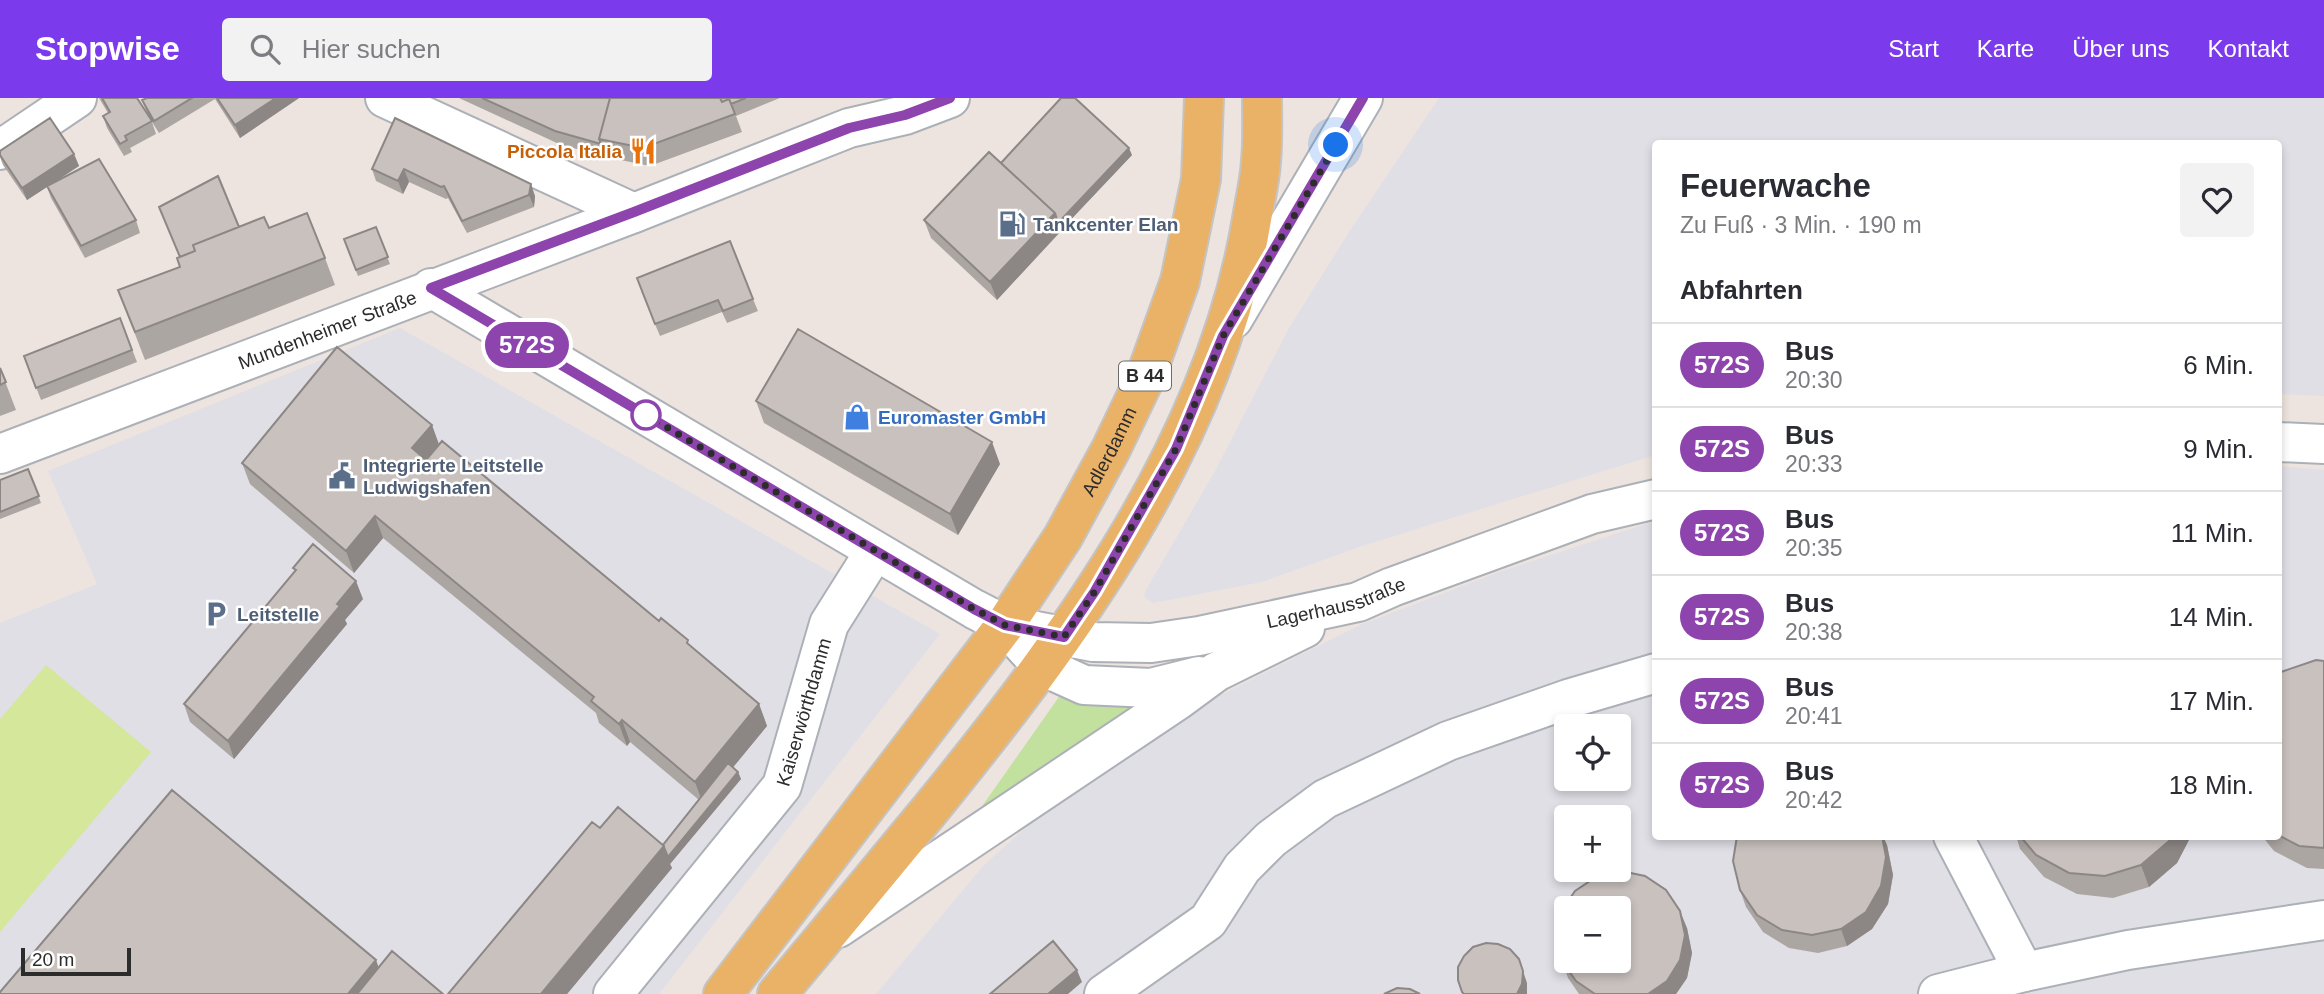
<!DOCTYPE html>
<html lang="de">
<meta charset="utf-8">
<style>
:root{--surface:#fff;--page:#f2f2f3;--text:#2b2b33;--muted:#7c7c81;--line:#e1e1e2;--accent:#7c3aed}
body{margin:0;font-family:Arial,sans-serif;background:var(--page);color:var(--text);height:100vh;display:flex;flex-direction:column;font-size:26px;white-space:nowrap}
*{box-sizing:border-box;margin:0}
p{font-size:23px;color:var(--muted)}
.icon{flex:none;width:38px;height:38px;fill:none;stroke:currentColor;stroke-width:2;stroke-linecap:round;stroke-linejoin:round}
.map{position:relative;flex:1;overflow:hidden}
.sheet{position:absolute;left:1652px;top:42px;width:630px;height:700px;display:flex;flex-direction:column;background:var(--surface);border-radius:7px;box-shadow:0 4px 10px #0003}
.sheet>*{flex:none}
.badge{padding:0 14px;border-radius:23px;font-size:24px;line-height:46px}
.fabs{position:absolute;left:1554px;top:616px;display:grid;gap:14px}
.fabs a{display:grid;place-items:center;width:77px;height:77px;border-radius:7px;background:var(--surface);box-shadow:0 4px 10px #0003;font-size:35px}
.scale{position:absolute;left:21px;bottom:18px;width:110px;box-sizing:border-box;padding-left:7px;border:4px solid #2c2c2c;border-top:0;font-size:19px;line-height:24px;white-space:nowrap;color:#2c2c2c;-webkit-text-stroke:5px #fff;paint-order:stroke}
.you{position:absolute;width:35px;height:35px;margin:-18px;border:5px solid #fff;border-radius:50%;background:#1a73e8;box-shadow:0 0 0 10px #1a73e833}
.map>.badge{position:absolute;translate:-50% -50%;box-shadow:0 0 0 4px #fff}
h2{padding:0 28px;font-size:26px;line-height:63px}
.round{display:grid;place-items:center;flex:none;width:74px;height:74px;border-radius:7px;background:var(--page)}
.head{display:flex;align-items:center;justify-content:space-between;height:119px;padding:0 28px}
h1{font-size:33px;font-weight:700;line-height:52px}
ul{padding:0;list-style:none}
li{display:flex;align-items:center;gap:21px;height:84px;padding:0 28px;border-top:2px solid var(--line)}
li div{flex:1}
li b{display:block;font-size:26px}
li em{font-style:normal}
li .badge{min-width:77px;font-weight:700;text-align:center}
header{display:flex;align-items:center;gap:42px;box-sizing:border-box;height:98px;padding:0 35px;background:var(--accent);color:#fff}
header strong{font-size:33px}
nav{display:flex;gap:38px;margin-inline-start:auto;font-size:24px}
.search{width:490px;height:63px;background:var(--page);display:flex;align-items:center;gap:18px;box-sizing:border-box;padding:0 24px;border-radius:7px;color:var(--muted);font-size:26px}
.map>svg:first-child{display:block}
</style>
<header>
<strong>Stopwise</strong>
<div class="search"><svg class="icon" aria-label="search" viewBox="0 0 24 24"><circle cx="10" cy="10" r="6"/><path d="M15 15l6 6"/></svg>Hier suchen</div>
<nav><a>Start</a><a>Karte</a><a>Über uns</a><a>Kontakt</a></nav>
</header>
<div class="map">
<svg width="2324" height="896" viewBox="0 0 2324 896">
<rect width="100%" height="100%" fill="#ede4df"/>
<path fill="#e0dfe6" fill-rule="evenodd" d="M1439,0h885v298l-45,-2 -1,-250h-622l-1,311 -293,91 -100,36 -109,21 -9,-6 2,-7 69,-119 74,-143 60,-96z
M400,230l540,306 -281,360h-659v-371l97,-39 -49,-113z
M2279,368l45,4v524h-1448l108,-129 66,-59 145,-98 165,-83 139,-53 156,-51 1,315h622zM1566,628h53v53h-53zM1566,719h53v53h-53zM1566,810h53v53h-53z"/>
<path fill="#c2e09e" d="M1061,596l82,13 -165,105z"/>
<path fill="#d5e79b" d="M46,567l105,87 -151,180v-213z"/>
<g fill="none" stroke-linecap="round" stroke-linejoin="round">
<g stroke="#acb0b7" stroke-width="42">
<g id="minor">
<path d="M385,0l249,115"/>
<path d="M0,52l77,-52"/>
<path id="s1" d="M431,190l543,321 31,16 88,17 58,1 48,-7 159,-34 34,-15 200,-73 64,-15"/>
<path d="M1233,221l130,-221"/>
<path d="M2278,344l46,2"/>
<path id="s2" d="M0,356l634,-241 215,-85 56,-13 45,-17"/>
<path d="M1020,544l22,24 42,19 67,3 48,-12"/>
<path d="M838,830l340,-228 38,-28 89,-44"/>
<path d="M2024,874l104,-22 196,-30"/>
<path id="s3" d="M613,896l169,-208 47,-162 46,-73"/>
<path d="M1104,896l104,-73 34,-53 29,-29 54,-40 123,-58 120,-42 88,-26"/>
<path d="M1938,896l86,-22 -71,-136"/>
</g>
</g>
<g stroke="#c4c4c4" stroke-width="42">
<g id="major">
<path id="s4" d="M723,896l282,-369 58,-88 48,-88 34,-71 35,-97 21,-102 3,-81"/>
<path d="M777,896c51,-60 101,-122 152,-183 140,-172 286,-368 323,-592 3,-19 8,-38 9,-58 2,-21 1,-42 1,-63"/>
</g>
</g>
<use href="#minor" stroke="#fff" stroke-width="38"/>
<use href="#major" stroke="#eab267" stroke-width="38"/>
</g>
<path fill="#aca6a3" d="M99,0h38l10,15 -5,-13 5,-2h152l-59,40 -25,-39 -56,34 -7,-11 4,12 -26,14 2,4 -8,4 -17,-28 -4,-12 5,-3z
M459,0h321l-44,18 6,16 -92,34 -44,-9 -47,-13z
M395,20l140,78 -1,11 -67,26 -19,-35 -2,1 -37,-17 -6,12 -27,-13 -4,-12z
M0,53l74,3 5,12 -23,15 80,39 4,13 -55,25 -34,-60 -4,-11 -20,13 -24,-35 -3,-8z
M1132,57l-71,75v1l-64,69 -66,-62 -7,-18 77,-57z
M239,129l30,1 56,30 10,27 -190,75 -27,-70 62,-23z
M376,129l14,37 -32,12 -14,-37z
M641,193l112,8 5,12 -31,12 -5,-11 -62,24z
M120,220l17,44 -96,38 -17,-44z
M0,270l16,42 -16,6z
M756,303l244,63 -42,71 -194,-112z
M439,347l251,201 69,58 8,22 -34,41 5,5 3,7 -71,85 2,4 -105,126h-119l152,-166 63,17 36,-45 -69,-58 -3,4 -28,-23 -3,-10 -213,-175 -29,35 -104,-89 -8,-21z
M28,371l13,34 -41,16v-39z
M293,470l70,31 -18,21 2,4 -113,135 -44,-37 -6,-18 111,-133z
M2324,563v208l-17,-1 -33,-17 -12,-15h16v-163z
M2016,738h175l-14,27 -28,24 -36,11 -36,-4 -33,-17 -24,-28z
M1887,747l6,30 -5,29 -16,25 -25,17 -29,7 -29,-5 -26,-16 -17,-25 -6,-17z
M1687,830l5,25 -5,25 -11,16h-97l-11,-16 -6,-17z"/>
<path fill="#8c8785" d="M276,0h23l-59,40 -5,-13z
M1129,50l3,7 -71,75v1l-64,69 -7,-18 65,-69z
M74,56l5,12 -52,34 -5,-12z
M404,71l5,13 -6,12 -5,-13z
M531,86l4,12 -1,11 -5,-12z
M432,327l8,22 -20,23 -8,-22z
M992,344l8,22 -42,71 -8,-21z
M375,418l8,22 -29,35 -8,-22z
M356,483l7,18 -18,21 2,4 -113,135 -6,-18z
M759,606l8,22 -64,78 -8,-22z
M622,622l8,22 -3,4 -8,-22z
M738,674l3,7 -71,85 2,4 -105,126h-26l123,-148z
M1882,738h1l4,9 6,30 -5,29 -16,25 -25,17 -6,-17z
M2172,738h19l-14,27 -28,24 -8,-22z
M1680,813l7,17 5,25 -5,25 -11,16h-28z
M1519,861l8,24v11h-10z
M376,862l8,22 -10,12h-26z
M1077,872l5,12 -14,12h-20z"/>
<path fill="#c8c1be" stroke="#8c8785" stroke-width="2" fill-rule="evenodd" d="M102,0h35l15,23 -27,15 2,4 -7,4 -17,-28 7,-4z
M147,0h45l-38,23 -12,-21z
M217,0h59l-41,27z
M482,0h128l-11,41 2,5 -46,-13z
M610,0h110l2,4 7,-3 6,15 -92,34 -44,-9z
M720,0h26l-15,6 -2,-5 -7,3z
M1061,0h14l54,50 -71,75 -3,-10 -54,-50z
M50,20l24,36 -52,34 -22,-33v-4z
M395,20l136,66 -2,11 -67,26 -18,-35 -3,1 -37,-18 -6,12 -26,-12z
M989,54l66,61 -65,69 -66,-62z
M99,61l37,61 -55,26 -34,-60z
M218,78l21,51 -46,18 2,6 -15,6 -21,-50z
M307,115l18,45 -190,74 -17,-42 62,-23 -3,-9 18,-7 -2,-6 71,-28 5,11z
M376,129l12,30 -32,13 -12,-31z
M730,143l23,58 -30,12 -5,-11 -63,24 -18,-46z
M120,220l12,32 -96,38 -12,-32z
M798,231l194,113 -42,72 -194,-113z
M337,249l95,78 -20,23 14,12 16,-19 217,180 2,-3 27,22 -1,3 72,61 -64,78 -73,-62 -3,4 -28,-23 3,-4 -219,-181 -29,35 -104,-88z
M0,270l6,14 -6,3z
M28,371l11,27 -39,16v-32z
M313,446l43,37 -19,23 3,2 -112,135 -44,-37 112,-134 -3,-2z
M2316,562l8,1v187l-25,-2 -21,-11v-162l3,-1z
M728,665l10,9 -70,85 -5,-12z
M172,692l204,170 -28,34h-348v-2z
M618,709l46,39 -123,148h-93l144,-172 8,6z
M1737,738h145l4,21 -5,29 -15,26 -25,17 -29,6 -30,-5 -25,-15 -17,-25 -7,-29z
M2020,738h152l-3,5 -28,24 -36,11 -36,-3 -33,-18z
M1621,773l24,5 21,14 14,21 5,24 -5,25 -13,21 -19,13h-53l-19,-13 -14,-20 -5,-25 4,-24 14,-21 21,-14zM1566,810h53v53h-53z
M1053,843l24,29 -29,24h-58z
M1486,845l12,1 12,5 9,10 4,12 -1,13 -5,10h-53l-2,-2 -4,-12v-13l6,-11 9,-9z
M392,853l51,43h-86z
M1397,890l13,1 10,5h-36z"/>
<g fill="none" stroke-linecap="round" stroke-linejoin="round">
<g stroke="#fff" stroke-width="16">
<path id="line" d="M950,0l-45,17 -56,13 -215,84 -203,76 543,321 31,16 59,12 31,-46 81,-142 47,-113 140,-238"/>
</g>
<use href="#line" stroke="#8e44ad" stroke-width="10"/>
<path stroke="#2c2c2c" stroke-width="7" stroke-dasharray="0 12.6" d="M646,317l328,194 31,16 59,12 31,-46 81,-142 47,-113 113,-191"/>
</g>
<defs>
<g id="restaurant-bare" transform="scale(2.1)"><path d="M-5-6h1v4h1v-4h1v4h1v-4h1v5L-1.5 .5V6h-2V.5L-5-1ZM5-6V6H3V1.5H1.5Q1.5-4 5-6Z" fill="#e8710a" stroke="#fff" stroke-width="2.5" paint-order="stroke"/></g>
<g id="fuel-bare" transform="scale(2.1)"><path d="M-5.5-6h7V0h2V4h1.3V-2.5L3-4.5l.8-.8L6-3V5H2.5V1h-1V6h-7ZM-4.2-4.7v3.2H.2V-4.7Z" fill="#5c6f8a" stroke="#fff" stroke-width="2.5" paint-order="stroke"/></g>
<g id="shop-bare" transform="scale(2.1)"><path d="M-5-2.5h2.3a2.7 3.5 0 0 1 5.4 0H5L5.5 6h-11ZM-1.5-2.5h3a1.5 2.3 0 0 0-3 0Z" fill="#3f7fe0" stroke="#fff" stroke-width="2.5" paint-order="stroke"/></g>
<g id="civic-bare" transform="scale(2.1)"><path d="M-.6-6.5H3V-4.5H.6V-3L4-1V1h2V6H-6V1h2V-1L-.6-3ZM-1.2 2.5V6h2.4V2.5Z" fill="#5c6f8a" stroke="#fff" stroke-width="2.5" paint-order="stroke"/></g>
<g id="parking-bare" transform="scale(2.1)"><path d="M-3.5-5.5H1a3.5 3.5 0 0 1 0 7H-1V5.5H-3.5ZM-1-3.4V-.6H.8a1.4 1.4 0 0 0 0-2.8Z" fill="#5c6f8a" stroke="#fff" stroke-width="2.5" paint-order="stroke"/></g>
</defs>
<g fill-rule="evenodd">
<use href="#restaurant-bare" x="643" y="53"/>
<use href="#fuel-bare" x="1012" y="126"/>
<use href="#shop-bare" x="857" y="319"/>
<use href="#civic-bare" x="342" y="378"/>
<use href="#parking-bare" x="216" y="516"/>
</g>
<circle fill="#fff" stroke="#8e44ad" stroke-width="3.5" cx="646" cy="317" r="14"/>
<g text-anchor="middle" dominant-baseline="central" stroke-width="5" stroke-linejoin="round" paint-order="stroke">
<rect fill="#fff" stroke="#6b6b6b" stroke-width="2" x="1119" y="263.5" width="52" height="29" rx="5"/>
<g font-size="18" font-weight="bold" fill="#2c2c2c">
<text x="1145" y="278">B 44</text>
</g>
<g font-size="19" font-weight="bold" fill="#c56008" stroke="#fff" text-anchor="end">
<text x="622" y="53">Piccola Italia</text>
</g>
<g font-size="19" font-weight="bold" fill="#4e5e75" stroke="#fff" text-anchor="start">
<text x="1033" y="126">Tankcenter Elan</text>
<text x="363" y="367">Integrierte Leitstelle<tspan x="363" dy="22">Ludwigshafen</tspan></text>
<text x="237" y="516">Leitstelle</text>
</g>
<g font-size="19" fill="#2c2c2c" stroke="#fff">
<text stroke="none"><textPath href="#s2" startOffset="350">Mundenheimer Straße</textPath></text>
<text stroke="none"><textPath href="#s4" startOffset="667">Adlerdamm</textPath></text>
<text stroke="none"><textPath href="#s1" startOffset="1003">Lagerhausstraße</textPath></text>
<text stroke="none"><textPath href="#s3" startOffset="345">Kaiserwörthdamm</textPath></text>
</g>
<g font-size="19" font-weight="bold" fill="#366cbe" stroke="#fff" text-anchor="start">
<text x="878" y="319">Euromaster GmbH</text>
</g>
</g>
</svg>
<div class="fabs">
<a><svg class="icon" aria-label="locate" viewBox="0 0 24 24"><circle cx="12" cy="12" r="6"/><path d="M12 2v4M12 18v4M2 12h4M18 12h4"/></svg></a>
<a>+</a>
<a>−</a>
</div>
<div class="scale">20 m</div>
<div class="you" style="left:1336px;top:47px"></div>
<b class="badge" style="left:527px;top:247px;background:#8e44ad;color:#fff">572S</b>
<section class="sheet">
<div class="head"><div><h1>Feuerwache</h1><p>Zu Fuß · 3 Min. · 190 m</p></div><a class="round"><svg class="icon" aria-label="heart" viewBox="0 0 24 24"><path d="M12 20l-8-8c-3-5 5-10 8-4 3-6 11-1 8 4z"/></svg></a></div>
<h2>Abfahrten</h2>
<ul>
<li><span class="badge" style="background:#8e44ad;color:#fff">572S</span><div><b>Bus</b><p>20:30</p></div><em>6 Min.</em></li>
<li><span class="badge" style="background:#8e44ad;color:#fff">572S</span><div><b>Bus</b><p>20:33</p></div><em>9 Min.</em></li>
<li><span class="badge" style="background:#8e44ad;color:#fff">572S</span><div><b>Bus</b><p>20:35</p></div><em>11 Min.</em></li>
<li><span class="badge" style="background:#8e44ad;color:#fff">572S</span><div><b>Bus</b><p>20:38</p></div><em>14 Min.</em></li>
<li><span class="badge" style="background:#8e44ad;color:#fff">572S</span><div><b>Bus</b><p>20:41</p></div><em>17 Min.</em></li>
<li><span class="badge" style="background:#8e44ad;color:#fff">572S</span><div><b>Bus</b><p>20:42</p></div><em>18 Min.</em></li>
</ul>
</section>
</div>
